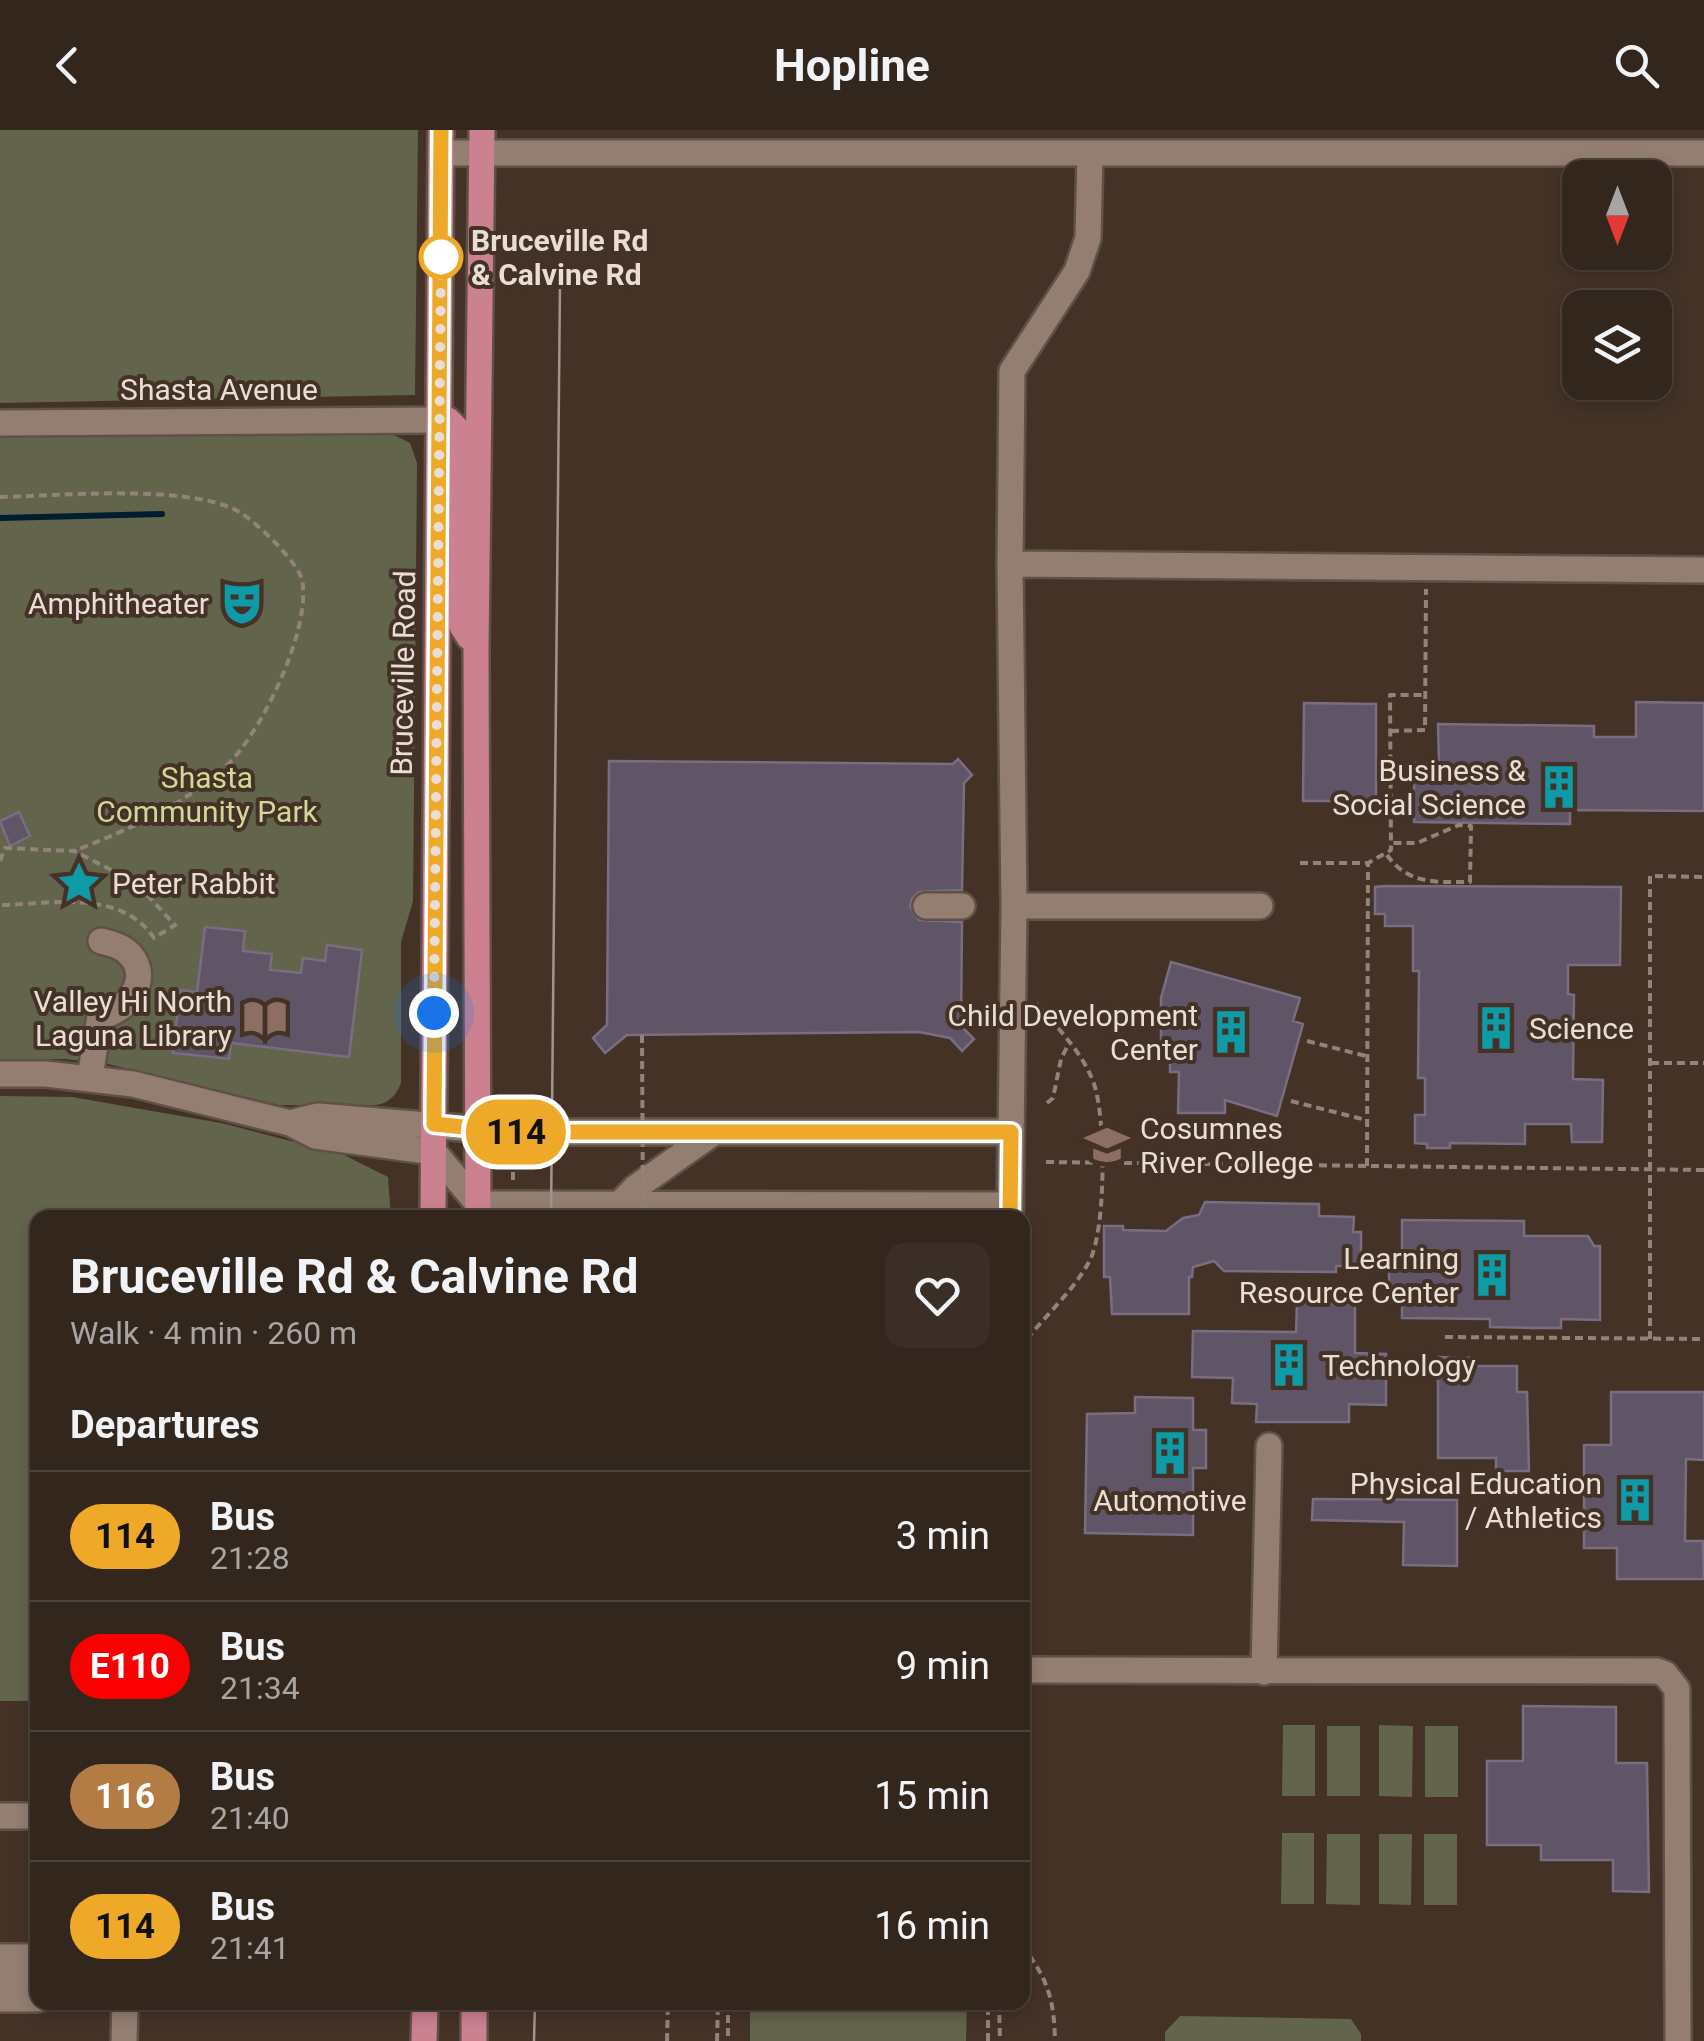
<!DOCTYPE html>
<meta charset="utf-8">
<style>
:root{--surface:#33261d;--page:#3b2e26;--text:#f1f3f6;--muted:#a9a5a4;--line:#4e433b}
body{margin:0;font-family:Roboto,sans-serif;background:var(--page);color:var(--text);height:100vh;display:flex;flex-direction:column;font-size:38px;white-space:nowrap}
*{box-sizing:border-box;margin:0}
p{font-size:32px;color:var(--muted)}
.icon{flex:none;width:55px;height:55px;fill:none;stroke:currentColor;stroke-width:2;stroke-linecap:round;stroke-linejoin:round}
.map{position:relative;flex:1;overflow:hidden}
.panel{position:absolute;left:30px;top:1080px;width:1000px;height:800px;display:flex;flex-direction:column;background:var(--surface);border-radius:20px;box-shadow:0 5px 15px #0003,0 0 0 2px var(--line)}
.panel>*{flex:none}
.badge{padding:0 20px;border-radius:32px;font-size:35px;line-height:65px}
.needle{width:65px;rotate:180deg}
.fabs{position:absolute;left:1562px;top:30px;display:grid;gap:20px}
.fabs a{display:grid;place-items:center;width:110px;height:110px;border-radius:20px;background:var(--surface);box-shadow:0 5px 15px #0003,0 0 0 2px var(--line);font-size:50px}
.you{position:absolute;width:50px;height:50px;margin:-25px;border:8px solid #fff;border-radius:50%;background:#1a73e8;box-shadow:0 0 0 15px #1a73e833}
.map>.badge{position:absolute;translate:-50% -50%;box-shadow:0 0 0 5px #fff}
h2{padding:0 40px;font-size:38px;line-height:90px}
.round{display:grid;place-items:center;flex:none;width:105px;height:105px;border-radius:20px;background:var(--page)}
.headline{display:flex;align-items:center;justify-content:space-between;height:170px;padding:0 40px}
h1{font-size:48px;font-weight:700;line-height:75px}
ul{padding:0;list-style:none}
li{display:flex;align-items:center;gap:30px;height:130px;padding:0 40px;border-top:2px solid var(--line)}
li div{flex:1}
li b{display:block;font-size:38px}
li em{font-style:normal}
li .badge{min-width:110px;font-weight:700;text-align:center}
header{display:flex;justify-content:space-between;align-items:center;height:130px;padding:0 40px;background:var(--surface);font-size:45px;font-weight:700}
.map>svg:first-child{display:block}
</style>
<header><svg class="icon" aria-label="back" viewBox="0 0 24 24"><path d="M15 5l-7 7 7 7"/></svg>Hopline<svg class="icon" aria-label="search" viewBox="0 0 24 24"><circle cx="10" cy="10" r="6"/><path d="M15 15l6 6"/></svg></header>
<div class="map">
<svg width="1704" height="1911" viewBox="0 0 1704 1911">
<rect width="100%" height="100%" fill="#443227"/>
<path fill="#62644c" d="M0,0h418l-3,265 -415,8z
M392,304l18,9 7,20 -4,438 -12,41v141c-5,12 -11,20 -25,22h-97l-171,-41 -43,-5 -65,1v-623z
M0,966l72,1 149,26 123,32 44,22 3,40 -353,1 -1,483h-37z
M1283,1595h32v71h-33z
M1379,1595l34,1 -1,71 -33,-1z
M1327,1596h33v70h-33z
M1425,1596h33v71h-33z
M1282,1703h32v71h-33z
M1327,1704h33v71l-34,-1z
M1379,1704h33l-1,71 -32,-1z
M1424,1704h33v71h-33z
M750,1873h217l-1,38h-216z
M1180,1886l171,3 10,15v7h-196v-9z"/>
<g fill="none" stroke-linecap="round" stroke-linejoin="round">
<path stroke="#001e2f" stroke-width="6" d="M0,388l162,-4"/>
</g>
<path fill="#605567" stroke="#796e81" stroke-width="2.5" d="M1636,572l68,1v108l-134,-1v14l-156,-2v-59h25l-1,-39 156,2v11h42z
M1304,573l72,1v97h-73z
M958,629l14,16 -8,8 -2,107 -43,2 -7,7 -2,8 9,13 43,2 -1,104 13,13 -12,12 -12,-13 -31,-6 -292,3 -22,18 -12,-15 14,-13 2,-264 344,3z
M19,682l11,24 -20,10 -10,-25z
M1385,756l236,1 -1,78h-52v29l6,1 -1,84 30,1 -1,62h-30l-1,-18h-46v20l-75,-1v5h-23v-4l-12,-1v-28h10v-37h-7l1,-107h-6v-45h-28v-12h-10v-27z
M205,797l40,4 -2,20 29,3 -2,16 31,3 2,-15 22,3 2,-16 35,5 -13,107 -118,-14 -2,16 -56,-6 7,-63 17,2z
M1171,832l129,36 -7,23 10,3 -26,92 -52,-16v13h-47l1,-41h-9v-32h-9v-42z
M1205,1072l114,2v12l35,1 -1,15h8v34h-25v6l-112,-1 -10,-10 -21,6 -1,10h-3v37h-77l-2,-37h-6v-51h19v4l43,1 17,-13 16,-3z
M1402,1090l122,1v15h64l6,10h6v74l-39,-1v9h-28l-43,-1v-8l-88,-1v-16h-13v-34h13z
M1297,1173l58,1v49l31,1v51l-37,-1v18h-93l1,-18 -25,-1 1,-25 -41,-1 1,-46 103,1z
M1438,1227l37,1v8h42v26h10l2,79h-33v-13h-58z
M1611,1262h93v68l-18,-1 -1,82h18l1,38h-87v-31h-33v-103h27z
M1135,1267l58,1v32h13v38h-13v67l-108,-2 2,-119 48,-1z
M1313,1369l144,1v66l-54,-1 1,-43 -92,-2z
M1523,1576l93,1v56h31l2,129 -36,-1v-31h-72v-15h-54v-84h36z"/>
<g fill="none" stroke-linecap="round" stroke-linejoin="round">
<g stroke="#5f5147" stroke-width="30">
<path id="minor" d="M441,23h1263
M0,293l439,-3
M1010,434l2,-193 65,-100 11,-33 2,-84
M926,776h36
M1014,776h246
M0,944h46l87,10 157,39 25,13 119,16 44,52 532,1
M90,947l10,-61c30,-4 55,-43 25,-66 -7,-5 -16,-7 -24,-9
M290,993l28,-7 193,16h500
M617,1084v-7l18,-19 75,-53
M1010,1088l4,-312 -4,-342 694,6
M1022,1540l635,1 8,3 12,15 1,352
M1264,1542l5,-226
M0,1686h38
M0,1827h38
M0,1853l15,-7 23,-3
M0,1869h38
M124,1911l1,-39"/>
</g>
<g stroke="#5f5147" stroke-width="30">
<path id="major" d="M439,290h9l9,9 2,174 3,23 7,11
M433,1088l8,-1088
M478,1088l-2,-568 6,-520
M474,1872v39
M424,1911l1,-39"/>
</g>
<path stroke="#92837a" stroke-width="4" stroke-dasharray="8 5" stroke-linecap="butt" d="M0,367c59,-1 193,-14 241,16 16,10 57,49 61,67 10,48 -41,154 -76,186 -45,41 -96,63 -152,85
M1391,601l34,-1 1,-141
M1387,725c21,30 50,27 83,27l1,-56 -12,-1 -42,18h-26
M0,731l5,-13 69,3 61,31 40,43 -21,13c-33,-49 -102,-34 -154,-33
M1300,733h68l23,-13 -1,-155h35
M1307,911l59,15
M1651,933h53
M1291,971l75,19
M1047,973l6,-5 8,-39 8,-16
M513,1029v26
M1046,1032l658,8
M1367,1036l1,-303
M1445,1207l259,2
M1027,1209c20,-25 48,-50 63,-79 16,-32 16,-142 4,-176 -10,-30 -38,-58 -58,-81
M1650,1209v-463l54,1
M1022,1253h4
M1022,1815c26,35 32,53 33,96
M728,1872v39
M999,1872l1,39
M667,1911l1,-39
M717,1911l1,-39
M988,1911v-39"/>
<use href="#minor" stroke="#937e71" stroke-width="25"/>
<use href="#major" stroke="#cb8190" stroke-width="25"/>
<path stroke="#a2948b" stroke-width="2.5" d="M551,1088l9,-935
M534,1911l1,-39"/>
<path stroke="#92837a" stroke-width="4" stroke-dasharray="8 5" stroke-linecap="butt" d="M642,905l1,183"/>
</g>
<g fill="none" stroke-linecap="round" stroke-linejoin="round">
<g stroke="#fff" stroke-width="22">
<path id="line" d="M441,0l-7,994 78,8h499l-1,86"/>
</g>
<use href="#line" stroke="#eea928" stroke-width="15"/>
<path stroke="#e9ddd6" stroke-width="10" stroke-dasharray="0 18" d="M434,883l7,-756"/>
</g>
<defs>
<g id="theatre-bare" transform="scale(3.45)"><path d="M-5-5.5Q0-4 5-5.5V0Q5 5 0 6Q-5 5-5 0ZM-3.3-2.5H-1v1.5H-3.3ZM1-2.5H3.3v1.5H1ZM-2.8 1Q0 5.5 2.8 1Z" fill="#0f9aa8" stroke="#443227" stroke-width="2.5" paint-order="stroke"/></g>
<g id="building-bare" transform="scale(3.45)"><path d="M-4-6H4V6H1V3H-1V6H-4ZM-2.5-4.3h1.7v1.8h-1.7ZM.8-4.3h1.7v1.8H.8ZM-2.5-1h1.7V.8h-1.7ZM.8-1h1.7V.8H.8Z" fill="#0f9aa8" stroke="#443227" stroke-width="2.5" paint-order="stroke"/></g>
<g id="sight-bare" transform="scale(3.45)"><path d="M0-6L1.8-2.2L6-1.7L2.9 1.2L3.7 5.4L0 3.3L-3.7 5.4L-2.9 1.2L-6-1.7L-1.8-2.2Z" fill="#0f9aa8" stroke="#443227" stroke-width="2.5" paint-order="stroke"/></g>
<g id="library-bare" transform="scale(3.45)"><path d="M-6-4Q-3-5.5-.7-3.5V5Q-3 3-6 4ZM6-4Q3-5.5 .7-3.5V5Q3 3 6 4Z" fill="#8d6e63" stroke="#443227" stroke-width="2.5" paint-order="stroke"/></g>
<g id="university-bare" transform="scale(3.45)"><path d="M0-5L7-2L0 1L-7-2ZM-4 1L0 2.5L4 1V4Q0 6-4 4Z" fill="#8d6e63" stroke="#443227" stroke-width="2.5" paint-order="stroke"/></g>
</defs>
<g fill-rule="evenodd">
<use href="#theatre-bare" x="242" y="473"/>
<use href="#building-bare" x="1559" y="657"/>
<use href="#sight-bare" x="79" y="753"/>
<use href="#library-bare" x="265" y="888"/>
<use href="#building-bare" x="1496" y="898"/>
<use href="#building-bare" x="1231" y="902"/>
<use href="#university-bare" x="1107" y="1015"/>
<use href="#building-bare" x="1492" y="1145"/>
<use href="#building-bare" x="1289" y="1235"/>
<use href="#building-bare" x="1170" y="1323"/>
<use href="#building-bare" x="1635" y="1370"/>
</g>
<circle fill="#fff" stroke="#eea928" stroke-width="5" cx="441" cy="127" r="20"/>
<g text-anchor="middle" dominant-baseline="central" stroke-width="8" stroke-linejoin="round" paint-order="stroke">
<g font-size="30" font-weight="bold" fill="#e9ddd6" stroke="#443227" text-anchor="start">
<text x="471" y="110">Bruceville Rd<tspan x="471" dy="34">&amp; Calvine Rd</tspan></text>
</g>
<g font-size="30" fill="#e9ddd6" stroke="#443227">
<text x="219" y="259">Shasta Avenue</text>
<text transform="translate(403 543) rotate(-89)">Bruceville Road</text>
</g>
<g font-size="30" fill="#e9ddd6" stroke="#443227" text-anchor="end">
<text x="209" y="473">Amphitheater</text>
<text x="1526" y="640">Business &amp;<tspan x="1526" dy="34">Social Science</tspan></text>
<text x="112" y="753" text-anchor="start">Peter Rabbit</text>
<text x="232" y="871">Valley Hi North<tspan x="232" dy="34">Laguna Library</tspan></text>
<text x="1198" y="885">Child Development<tspan x="1198" dy="34">Center</tspan></text>
<text x="1529" y="898" text-anchor="start">Science</text>
<text x="1140" y="998" text-anchor="start">Cosumnes<tspan x="1140" dy="34">River College</tspan></text>
<text x="1459" y="1128">Learning<tspan x="1459" dy="34">Resource Center</tspan></text>
<text x="1322" y="1235" text-anchor="start">Technology</text>
<text x="1602" y="1353">Physical Education<tspan x="1602" dy="34">/ Athletics</tspan></text>
<text x="1170" y="1370" text-anchor="middle">Automotive</text>
</g>
<g font-size="30" fill="#d4d79a" stroke="#443227">
<text x="207" y="647">Shasta<tspan x="207" dy="34">Community Park</tspan></text>
</g>
</g>
</svg>
<div class="fabs">
<a><svg class="needle" viewBox="-14 -14 28 28"><path d="M0-13l5 13h-10z" fill="#e53935"/><path d="M0 13l5-13h-10z" fill="#a9a5a4"/></svg></a>
<a><svg class="icon" aria-label="layers" viewBox="0 0 24 24"><path d="M12 4l9 5-9 5-9-5zM3 14l9 5 9-5"/></svg></a>
</div>
<div class="you" style="left:434px;top:883px"></div>
<b class="badge" style="left:516px;top:1002px;background:#eea928;color:#111">114</b>
<section class="panel">
<div class="headline"><div><h1>Bruceville Rd &amp; Calvine Rd</h1><p>Walk · 4 min · 260 m</p></div><a class="round"><svg class="icon" aria-label="heart" viewBox="0 0 24 24"><path d="M12 20l-8-8c-3-5 5-10 8-4 3-6 11-1 8 4z"/></svg></a></div>
<h2>Departures</h2>
<ul>
<li><span class="badge" style="background:#eea928;color:#111">114</span><div><b>Bus</b><p>21:28</p></div><em>3 min</em></li>
<li><span class="badge" style="background:#fa0000;color:#fff">E110</span><div><b>Bus</b><p>21:34</p></div><em>9 min</em></li>
<li><span class="badge" style="background:#b27c44;color:#fff">116</span><div><b>Bus</b><p>21:40</p></div><em>15 min</em></li>
<li><span class="badge" style="background:#eea928;color:#111">114</span><div><b>Bus</b><p>21:41</p></div><em>16 min</em></li>
</ul>
</section>
</div>
